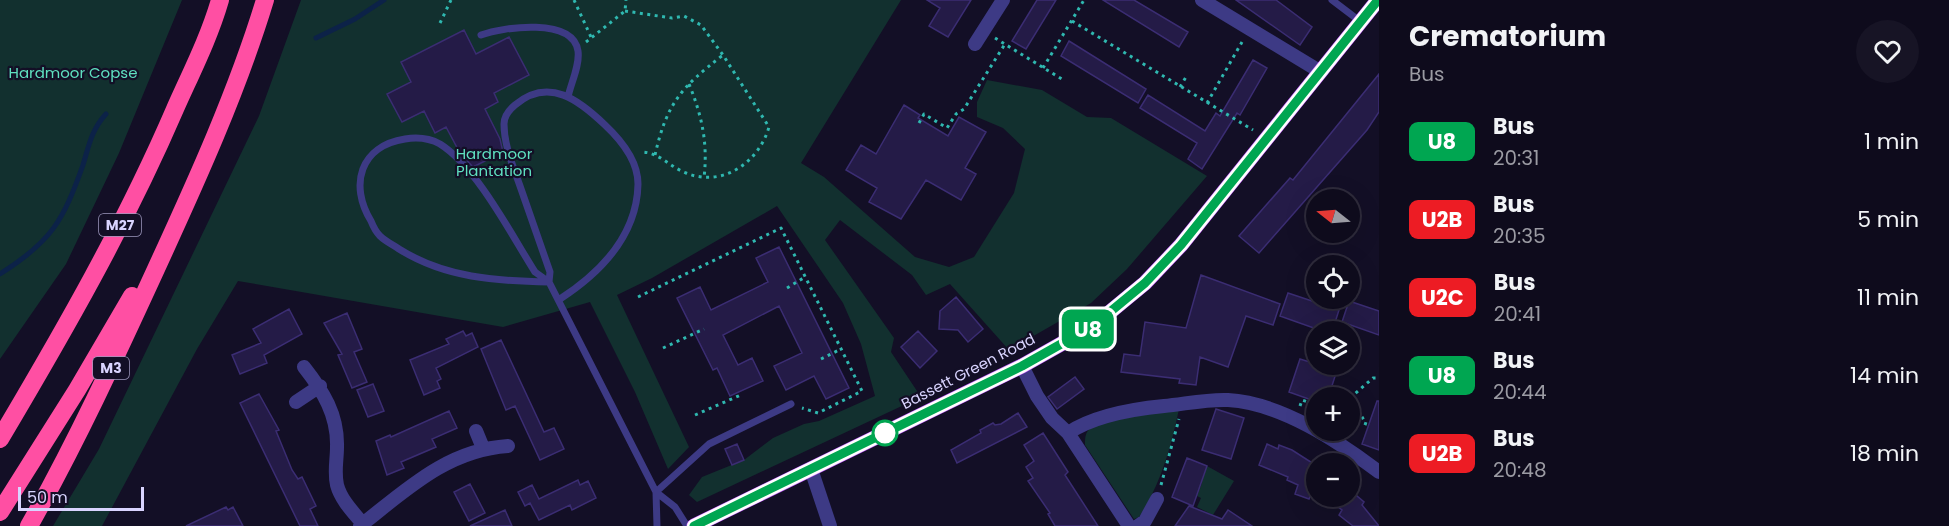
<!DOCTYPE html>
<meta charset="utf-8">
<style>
:root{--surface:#0e0b1c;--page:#171425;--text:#f1f3f6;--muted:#9b9ba3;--line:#2e2b3b}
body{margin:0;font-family:Poppins,sans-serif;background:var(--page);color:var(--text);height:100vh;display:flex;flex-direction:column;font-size:22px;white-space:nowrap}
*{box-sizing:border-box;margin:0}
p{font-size:20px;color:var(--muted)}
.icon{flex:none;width:33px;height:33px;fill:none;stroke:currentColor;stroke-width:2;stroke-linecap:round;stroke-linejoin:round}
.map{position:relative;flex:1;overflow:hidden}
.details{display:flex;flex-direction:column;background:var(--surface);width:570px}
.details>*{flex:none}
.badge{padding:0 12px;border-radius:9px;font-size:21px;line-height:39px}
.needle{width:39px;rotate:287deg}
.buttons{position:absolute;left:1306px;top:189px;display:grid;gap:12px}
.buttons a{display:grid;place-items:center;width:54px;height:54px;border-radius:50%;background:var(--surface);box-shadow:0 6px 24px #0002,0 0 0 2px var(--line);font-size:30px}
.scale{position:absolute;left:18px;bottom:15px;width:126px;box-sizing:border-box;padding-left:6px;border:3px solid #d9d4ff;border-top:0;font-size:16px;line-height:21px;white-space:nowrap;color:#d9d4ff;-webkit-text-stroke:4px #130f26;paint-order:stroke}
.map>.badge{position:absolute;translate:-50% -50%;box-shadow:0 0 0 3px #fff}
.round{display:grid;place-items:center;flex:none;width:63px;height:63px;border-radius:32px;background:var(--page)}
.summary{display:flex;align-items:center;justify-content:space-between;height:102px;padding:0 30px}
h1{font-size:28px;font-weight:700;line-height:45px}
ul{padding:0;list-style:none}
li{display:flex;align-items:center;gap:18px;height:78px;padding:0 30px}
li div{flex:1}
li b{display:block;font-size:22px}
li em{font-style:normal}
li .badge{min-width:66px;font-weight:700;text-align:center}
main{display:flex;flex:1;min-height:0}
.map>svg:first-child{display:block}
</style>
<main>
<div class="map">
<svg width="1379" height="526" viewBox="0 0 1379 526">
<rect width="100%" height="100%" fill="#130f26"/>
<path fill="#12302f" d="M0,0h182l-63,153 -53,111 -66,95z
M301,0h600l-100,163 23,14 91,80 34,10 25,-10 40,-64 11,-44 -22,-21 -26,-11v-15l10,-22 55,10 45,27 24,1 96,58 -80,93 -36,34 -82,47 -59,-66 -24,11 -14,-20 -72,-55 -15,20 69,98 -3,14 30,45 -224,105 -8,-7 13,-18 42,-17 29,-22 31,-14 15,-3 56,-25 -14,-52 -18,-41 -66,-97 -125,72 -35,17 72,152 -21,22 -33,-77 -45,-90 -87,25 -265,-46 -41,68 -95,177h-49l46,-77 160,-333z
M1179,409c-8,38 -18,75 -40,108l-5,2 -49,-74c0,-7 0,-13 6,-17 23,-12 62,-15 88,-19z
M1207,466l27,15 -21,34 -16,-8 4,-9 -4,-2 5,-13 -6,-3 6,-3z"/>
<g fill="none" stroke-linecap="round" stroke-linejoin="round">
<path stroke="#0c2248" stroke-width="5" d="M316,38l39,-19 29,-19
M0,274c52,-33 63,-53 83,-109 6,-20 9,-36 23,-51"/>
</g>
<path fill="#241b47" stroke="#3b2d73" stroke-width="1.5" d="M927,0h44l-23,37 -19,-11 11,-18z
M1037,0h19l-30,49 -14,-8z
M1103,0h31l54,32 -9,15z
M1236,0h40l36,27 -12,18z
M464,30l12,24 33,-17 20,38 -35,18 4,9 -13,7 15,30 3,13 -30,15 -13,-14 -14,-26 -11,6 -11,-22 -22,11 -15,-28 24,-12 -10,-20z
M1069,41l77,48 -8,14 -77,-47z
M1253,60l14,8 -27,47 -3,-2 -35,56 -14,-10 9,-16 -57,-35 8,-13 57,36 11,-18 4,3z
M1379,74v38l-12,18 -108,123 -20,-17 51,-58 3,2z
M904,105l16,10 -2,3 30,18 11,-19 27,15 -21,36 11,6 -15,26 -35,-20 -25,39 -32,-17 8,-14 -31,-18 15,-25 15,9z
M779,247l70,141 -23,11 -12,-23 -28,14 -12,-24 28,-13 -23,-47 -56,29 15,30 14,-7 11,23 -33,15 -13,-28 -4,2 -36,-72 23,-11 11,23 57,-28 -12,-24z
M1201,275l79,29 -7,21 -27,-9 -18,51 -28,-10 -4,28 -17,-2 1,-4 -59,-7 3,-18 16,2 5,-34 41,6z
M1288,293l51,17 -7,22h-7l-45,-16z
M956,297l27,32 -15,13 -10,-12 -19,-1 1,-18z
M1349,301l30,10v24l-37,-13z
M289,309l13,25 -38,21 3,8 -27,11 -8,-19 29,-12 -8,-14z
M347,313l15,36 -8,3 13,30 -15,6 -14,-33 4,-1 -18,-31z
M463,331l3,5 6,-3 6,14 -42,21 5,11 -4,2 3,7 -16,7 -14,-35 39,-16 -3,-5z
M918,331l19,20 -17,17 -19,-21z
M501,340l43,92 10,-4 10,21 -24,11 -25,-54 -9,4 -25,-61z
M1300,359l16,5h23l-11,34h-11v4l-28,-10z
M1075,377l9,12 -27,20 -9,-12z
M373,384l11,27 -16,6 -11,-27z
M259,394l20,36 -3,1 16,39 6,9 4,-2 14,29 -6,3 8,17h-18l-60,-123z
M1377,401h2v49l-17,-6z
M1216,409l28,9 -13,41 -29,-9z
M449,411l8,17 -25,11 4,8 -35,15 3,6 -17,7 -11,-34 14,-6 1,2z
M1018,413l9,14 -70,36 -6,-13 30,-17 -1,-3 13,-7 2,2 6,-1z
M1043,433l25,39 -3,3 33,51h-43l-7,-12 2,-1 -22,-32 5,-3 -7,-11 8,-6 -10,-16z
M737,444l7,16 -12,5 -7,-16z
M1267,444l11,5 1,-4 13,5 25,16v13l-8,20 -14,-5 3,-9 -11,-5 1,-3 -29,-12z
M1187,458l20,8 -14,40 -21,-9z
M578,480l2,5 8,-4 8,17 -24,12 -2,-5 -31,15 -9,-17 -5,3 -7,-14 14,-7 7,14z
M470,484l15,29 -16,8 -15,-29z
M1324,496h33l7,6 -2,3 17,21h-26l-14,-11 3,-5z
M1189,506l33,13 6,-9 24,16h-77z
M226,507l2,3 5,-3 10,19h-57z
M505,510l7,16h-42z"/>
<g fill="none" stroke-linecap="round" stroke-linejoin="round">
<path stroke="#2fb8b0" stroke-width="3" stroke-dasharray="3 4.5" stroke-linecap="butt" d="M574,0l17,37
M625,11l47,7 12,-2 17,9 22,30 46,72c-10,35 -46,61 -83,46 -16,-6 -27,-21 -45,-21
M1072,21l181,109
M440,23l11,-23
M995,38l70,43
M586,42l39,-31 1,-11
M1043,68l41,-68
M689,84c13,32 19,59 15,94
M1180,87l6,-10
M1207,103l35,-61
M919,123l5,-9 23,14 9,-14 8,-5 41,-65
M655,155c12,-53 27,-68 68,-100
M787,288l18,-11
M638,297l143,-69 81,163 -44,22 -16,-5
M663,348l41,-19
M821,359l20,-10
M1351,397l15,27
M1350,398l23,-20h6
M1300,406l2,-6 15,5
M695,415l48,-21
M1350,418l19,7
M1161,485l18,-66"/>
<path stroke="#3d3a85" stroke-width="7" d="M1332,0l29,22
M481,35c22,-8 92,-18 97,16 2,14 -7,32 -10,46
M549,282c-53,-1 -104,-4 -150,-33 -6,-4 -14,-8 -19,-13 -4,-4 -7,-10 -9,-15 -22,-36 -11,-75 34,-82 12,-2 24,-1 35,5 37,23 72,92 95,128l14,10 107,210 19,15 12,19
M549,282l1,-10c-10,-29 -20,-58 -30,-86 -7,-20 -16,-41 -16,-62 0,-8 5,-14 11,-19 34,-29 65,-4 90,20 16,15 33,36 33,59 -1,52 -38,89 -78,115
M657,526l-1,-34 53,-48 82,-40"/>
<path stroke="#3d3a85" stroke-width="14" d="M1202,0l119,72
M975,44l28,-44
M1022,366l15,30 15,22 16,15 61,93
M304,367c19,24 34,48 33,80 0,13 -3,25 0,38 4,15 16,27 26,39
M296,402l24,-16
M476,431l7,17
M1068,433c27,-18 65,-24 96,-27 21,-2 43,-7 64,-6 53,3 110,41 151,72
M811,469l19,57
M360,526c46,-36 87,-76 148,-80
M1138,526l7,-5 12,-22"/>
<path stroke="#c25bff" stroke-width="15" d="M694,526l328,-160 71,-40 52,-43 36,-38 197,-245"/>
<path stroke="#ff4fa3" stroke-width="18" d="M0,439c64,-108 125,-214 175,-330 16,-36 34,-71 45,-109
M0,512l77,-122 55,-94
M29,526c47,-83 87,-170 127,-257 40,-87 81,-177 109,-269"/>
</g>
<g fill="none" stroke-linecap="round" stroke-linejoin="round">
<g stroke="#fff" stroke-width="14">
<path id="line" d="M694,526l328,-160 71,-40 52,-43 36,-38 197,-245"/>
</g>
<use href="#line" stroke="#00a651" stroke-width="9"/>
</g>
<circle fill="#fff" stroke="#00a651" stroke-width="3" cx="885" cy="433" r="12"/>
<g text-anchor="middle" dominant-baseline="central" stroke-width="4.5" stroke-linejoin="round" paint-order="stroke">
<g fill="#130f26" stroke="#9e99be" stroke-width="1.5">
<rect x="99" y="214" width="42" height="22" rx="4.5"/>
<rect x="93" y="357" width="36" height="22" rx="4.5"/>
</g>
<g font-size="14" font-weight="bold" fill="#d9d4ff">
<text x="120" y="225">M27</text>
<text x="111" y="368">M3</text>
</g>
<g font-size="15" fill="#5fe0c0" stroke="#130f26">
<text x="73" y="72">Hardmoor Copse</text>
<text x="494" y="153">Hardmoor<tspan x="494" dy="17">Plantation</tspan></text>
</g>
<g font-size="15" fill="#d9d4ff" stroke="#130f26">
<text transform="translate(968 371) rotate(-27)">Bassett Green Road</text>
</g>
</g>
</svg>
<div class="buttons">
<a><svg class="needle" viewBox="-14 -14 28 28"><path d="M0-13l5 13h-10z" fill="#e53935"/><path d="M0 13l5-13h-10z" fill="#9b9ba3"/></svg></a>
<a><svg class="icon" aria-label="locate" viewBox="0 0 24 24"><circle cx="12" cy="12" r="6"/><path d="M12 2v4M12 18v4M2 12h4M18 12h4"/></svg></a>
<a><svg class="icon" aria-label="layers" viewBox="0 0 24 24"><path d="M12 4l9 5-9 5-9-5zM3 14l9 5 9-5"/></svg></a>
<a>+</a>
<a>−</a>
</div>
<div class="scale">50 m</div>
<b class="badge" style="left:1088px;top:329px;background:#00a651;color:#fff">U8</b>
</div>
<section class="details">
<div class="summary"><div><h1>Crematorium</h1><p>Bus</p></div><a class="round"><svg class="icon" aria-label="heart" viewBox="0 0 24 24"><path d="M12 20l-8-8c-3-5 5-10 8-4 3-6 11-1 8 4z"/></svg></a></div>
<ul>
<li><span class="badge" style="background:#00a651;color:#fff">U8</span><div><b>Bus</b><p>20:31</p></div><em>1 min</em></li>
<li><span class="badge" style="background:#ed1c24;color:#fff">U2B</span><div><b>Bus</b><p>20:35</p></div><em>5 min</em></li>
<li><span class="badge" style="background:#ed1c24;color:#fff">U2C</span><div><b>Bus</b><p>20:41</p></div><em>11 min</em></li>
<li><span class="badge" style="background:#00a651;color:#fff">U8</span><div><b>Bus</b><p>20:44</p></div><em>14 min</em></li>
<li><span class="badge" style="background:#ed1c24;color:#fff">U2B</span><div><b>Bus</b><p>20:48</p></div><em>18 min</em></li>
</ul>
</section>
</main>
